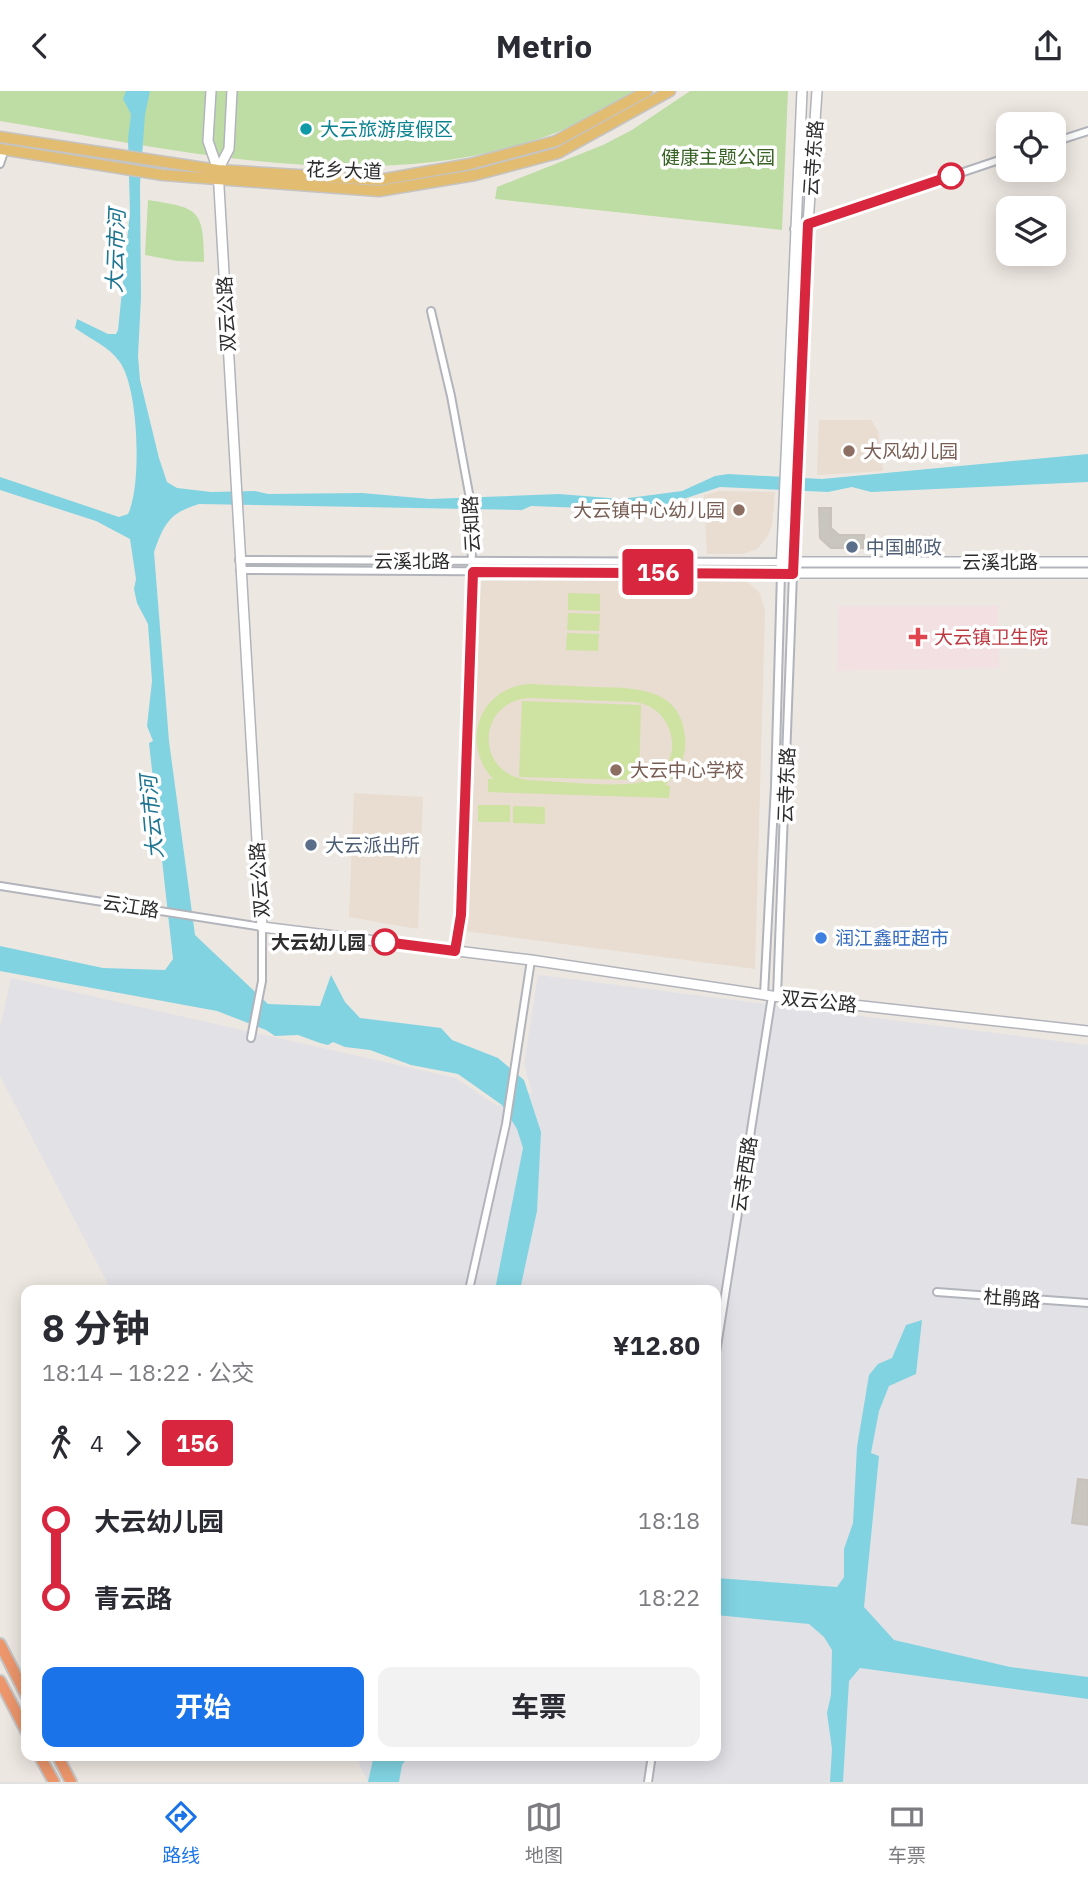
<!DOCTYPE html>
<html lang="zh">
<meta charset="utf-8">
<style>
:root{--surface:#fff;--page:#f2f2f3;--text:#2b2b33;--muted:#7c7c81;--line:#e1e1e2;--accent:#1a73e8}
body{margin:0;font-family:"IBM Plex Sans","Noto Sans SC",sans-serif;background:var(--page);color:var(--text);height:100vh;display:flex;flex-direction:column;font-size:26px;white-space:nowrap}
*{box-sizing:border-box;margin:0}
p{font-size:23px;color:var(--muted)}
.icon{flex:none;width:38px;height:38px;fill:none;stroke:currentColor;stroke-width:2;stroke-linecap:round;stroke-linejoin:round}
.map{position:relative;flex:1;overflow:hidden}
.panel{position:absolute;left:21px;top:1194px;width:700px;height:476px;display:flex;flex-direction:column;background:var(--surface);border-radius:14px;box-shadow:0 4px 18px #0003}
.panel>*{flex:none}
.badge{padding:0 14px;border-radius:5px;font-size:24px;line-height:46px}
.controls{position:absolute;left:996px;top:21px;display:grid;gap:14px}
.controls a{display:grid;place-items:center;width:70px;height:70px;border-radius:14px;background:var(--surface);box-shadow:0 4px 18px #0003;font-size:35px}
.map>.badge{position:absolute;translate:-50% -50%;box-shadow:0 0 0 4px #fff}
.legs{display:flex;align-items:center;gap:10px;height:77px;padding:0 21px;font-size:23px}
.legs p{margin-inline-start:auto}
.overview{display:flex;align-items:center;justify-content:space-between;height:119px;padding:0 21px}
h1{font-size:38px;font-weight:700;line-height:52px}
.cta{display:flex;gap:14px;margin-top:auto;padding:14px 21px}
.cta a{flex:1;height:80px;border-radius:14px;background:var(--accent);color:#fff;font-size:28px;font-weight:700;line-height:80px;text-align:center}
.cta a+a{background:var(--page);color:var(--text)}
ul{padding:0 21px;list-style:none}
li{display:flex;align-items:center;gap:24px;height:77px;font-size:26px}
li i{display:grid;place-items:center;width:10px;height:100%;margin:0 9px;background:currentColor}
li i::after{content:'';width:18px;height:18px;margin:-9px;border:5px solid;border-radius:50%;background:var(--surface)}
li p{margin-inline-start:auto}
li:first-child i{background:linear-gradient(#0000 50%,currentColor 0)}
li:last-child i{background:linear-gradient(currentColor 50%,#0000 0)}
header{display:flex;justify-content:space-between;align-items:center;height:91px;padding:0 21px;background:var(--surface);font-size:32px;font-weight:700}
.menu{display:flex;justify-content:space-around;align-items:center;height:98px;border-top:2px solid var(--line);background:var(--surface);font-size:19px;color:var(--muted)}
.menu a{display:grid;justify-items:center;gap:4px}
.menu .on{color:var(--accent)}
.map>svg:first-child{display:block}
</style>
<header><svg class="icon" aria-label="back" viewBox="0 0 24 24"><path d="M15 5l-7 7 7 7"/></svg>Metrio<svg class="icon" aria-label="share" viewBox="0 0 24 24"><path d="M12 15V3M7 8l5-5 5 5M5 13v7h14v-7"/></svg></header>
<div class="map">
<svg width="1088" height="1691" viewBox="0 0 1088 1691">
<rect width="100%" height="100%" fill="#ede7e1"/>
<path fill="#e2e1e6" d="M538,884l550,70v737h-720l-13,-27h361v-465h-605l-111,-214v-49l11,-49 445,100 41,28 35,-14 -8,-28z"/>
<path fill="#e8ddd0" d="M819,329h52l7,11 5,40 -66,4z
M720,400l55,1 -3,33 -4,11 -11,13 -15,5h-35l-3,-59z
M745,489l14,12 6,18 -10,359 -290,-38 13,-350z
M354,702l69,4 -5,132 -69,-12z"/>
<path fill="#f2e0e3" d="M838,515h160l1,62 -162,3z"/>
<path fill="#bedda4" d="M0,0h638c-29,15 -59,34 -91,45 -176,62 -369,14 -547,-15z
M690,0h98l-6,139 -287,-31 2,-12 106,-42 29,-15z
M148,109c50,8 56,8 56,62l-27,-1 -32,-6z"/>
<path fill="#cee2a2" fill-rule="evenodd" d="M568,502l32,1v17l-32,-1z
M568,522l32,1 -1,17 -32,-1z
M567,542l32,1 -1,17 -32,-1z
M529,593c21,1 43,2 64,3 39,1 88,-1 92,50 2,19 -6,35 -20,48l5,1 -1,12 -181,-6v-13h5c-33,-36 -14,-91 36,-95zM528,607l108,4c43,7 51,69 6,80 -24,6 -86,-1 -114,-2 -53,-6 -52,-77 0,-82z
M522,610l119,4 -2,75 -120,-3z
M478,714h32v17h-32z
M513,715l32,1v17l-32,-1z"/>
<path fill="#81d3e2" d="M126,0h24l-5,24 -5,69 1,113 -3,59 2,24 19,78 8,24 10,6 34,4 44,-1 13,3 94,-1 68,6 129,-5 62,5 61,-8 33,-15 13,-2 94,5 266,-25v28l-217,10 -19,-5 -24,5 -108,-5 -49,16 -33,7 -107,-4 -9,4 -323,-6c-30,9 -35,20 -45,48l15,189 26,194 73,69 52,2 11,-31 14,27 15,16 81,10 11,12 46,18 26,22 17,52 -4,79 -17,79h-25l28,-142 -6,-19 -15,-24 -44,-31 -47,-9 -41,-15 -25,-3 -12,-5 -5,3 -8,-2 -22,-8 -23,1 -9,-6 -49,-19 -217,-40v-25l103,22 62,2 8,-11 -24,-216 4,-2 -6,-15 5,-45 -4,-57 -11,-21 -3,-14 2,-10 -6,-40 -34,-18 -96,-31v-13l119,40 9,-3c14,-28 11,-128 -9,-153 -10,-14 -30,-23 -44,-33l2,-9 31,15h8l2,-4 12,-118 -2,-73 3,-25 -8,-15z
M922,1229l-6,54 -27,12 -10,25 -8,42 8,3 -15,151 30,33 116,27 78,10v22l-228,-31 -11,13 -6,101h-13l2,-33 -5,-36 4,-18 1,-45 -8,-13 -15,-13 -93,-9v-37l121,9 7,-10v-28l9,-26 4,-76 12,-72 9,-11 14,-6 14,-33z
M374,1664h35l-7,10 -3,17h-31z"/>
<path fill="#c9c5bf" stroke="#c8c2bb" stroke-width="2" d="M819,417h12v20l8,7h25v13h-33l-11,-10z
M1078,1388l10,1v45l-16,-2z"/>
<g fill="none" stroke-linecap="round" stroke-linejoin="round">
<g stroke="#b2b4bb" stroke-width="10">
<path id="street" d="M1054,51l34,-11
M0,73l5,-15
M794,138l214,-72
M431,220l20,85 22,119 -12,400 -6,36
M239,469l543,2
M240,479l541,3 -6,213 -11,209
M0,795l262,41v54l-11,57
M777,905l16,-422
M469,1199l37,-166 25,-164
M937,1201l151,11
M716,1262l56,-357
M648,1691l4,-27"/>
</g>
<g stroke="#b2b4bb" stroke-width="12">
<path id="secondary" d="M211,0l-3,50 10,29 44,757 269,33 241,36 316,35
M802,0l-21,482h307
M218,79l11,-21 3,-58
M789,471h299
M793,483l15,-350 9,-133"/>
</g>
<g stroke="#c4c4c4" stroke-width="13">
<path id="primary" d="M0,46l218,33 161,10 91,-16 86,-23 91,-50
M0,58l163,26 216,16 96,-16 83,-22 112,-62"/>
</g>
<g stroke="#c4c4c4" stroke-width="14">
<path id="highway" d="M0,1553l26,51
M0,1590l26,50
M39,1664l15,27
M57,1664l14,27"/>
</g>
<use href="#street" stroke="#fff" stroke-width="6"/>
<use href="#secondary" stroke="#fff" stroke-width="9"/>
<use href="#primary" stroke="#e2bc71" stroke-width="10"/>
<use href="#highway" stroke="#ed966c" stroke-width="10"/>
</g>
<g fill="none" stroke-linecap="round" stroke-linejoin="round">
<g stroke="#fff" stroke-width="16">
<path id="line-1" d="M385,851l70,9 6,-36 12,-343 320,2 15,-350 143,-48"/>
</g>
<use href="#line-1" stroke="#d7263d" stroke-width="10"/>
</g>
<circle fill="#0f9aa8" stroke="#fff" stroke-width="2.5" cx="306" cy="38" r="7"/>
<g fill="#fff" stroke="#d7263d" stroke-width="3.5">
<circle cx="951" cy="85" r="12"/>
<circle cx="385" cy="851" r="12"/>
</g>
<g fill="#8d6e63" stroke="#fff" stroke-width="2.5">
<circle cx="849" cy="360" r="7"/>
<circle cx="739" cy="419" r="7"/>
<circle cx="616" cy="679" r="7"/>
</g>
<g fill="#5c6f8a" stroke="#fff" stroke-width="2.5">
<circle cx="852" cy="456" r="7"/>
<circle cx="311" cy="754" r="7"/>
</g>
<path fill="#e0444e" stroke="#fff" stroke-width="2.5" d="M914.5 535.5h7v7h7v7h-7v7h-7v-7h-7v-7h7z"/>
<circle fill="#3f7fe0" stroke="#fff" stroke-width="2.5" cx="821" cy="847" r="7"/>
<g text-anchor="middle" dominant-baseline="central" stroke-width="7" stroke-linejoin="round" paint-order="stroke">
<g font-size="19" fill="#0d838f" stroke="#fff" text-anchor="start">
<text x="320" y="38">大云旅游度假区</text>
</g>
<g font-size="19" fill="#386324" stroke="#fff">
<text x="718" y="66">健康主题公园</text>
</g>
<g font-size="19" fill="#2d2d2d" stroke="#fff">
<text transform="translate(813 67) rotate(-86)">云寺东路</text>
<text transform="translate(344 79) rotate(2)">花乡大道</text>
<text transform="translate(226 223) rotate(-93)">双云公路</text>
<text transform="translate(471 433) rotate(-93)">云知路</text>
<text x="412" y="470">云溪北路</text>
<text x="1000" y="471">云溪北路</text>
<text transform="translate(786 694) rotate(-88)">云寺东路</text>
<text transform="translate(259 789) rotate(-94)">双云公路</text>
<text transform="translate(131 815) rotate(9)">云江路</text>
<text transform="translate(819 910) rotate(6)">双云公路</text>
<text transform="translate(744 1083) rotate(-81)">云寺西路</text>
<text transform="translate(1012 1207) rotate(4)">杜鹃路</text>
</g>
<g font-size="19" fill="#785e54" stroke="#fff" text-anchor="start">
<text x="863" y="360">大风幼儿园</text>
<text x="725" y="419" text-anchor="end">大云镇中心幼儿园</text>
<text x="630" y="679">大云中心学校</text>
</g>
<g font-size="19" fill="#4e5e75" stroke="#fff" text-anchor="start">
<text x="866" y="456">中国邮政</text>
<text x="325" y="754">大云派出所</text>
</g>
<g font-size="19" fill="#be3a42" stroke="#fff" text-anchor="start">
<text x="934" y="546">大云镇卫生院</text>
</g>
<g font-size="19" fill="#366cbe" stroke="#fff" text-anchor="start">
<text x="835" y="847">润江鑫旺超市</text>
</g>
<g font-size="19" font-weight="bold" fill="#2d2d2d" stroke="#fff" text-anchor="end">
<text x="366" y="851">大云幼儿园</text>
</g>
<g font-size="21" font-style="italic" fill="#1d7591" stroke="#fff">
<text transform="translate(115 160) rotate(-88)">大云市河</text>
<text transform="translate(151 726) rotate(-95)">大云市河</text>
</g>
</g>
</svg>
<div class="controls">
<a><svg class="icon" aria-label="locate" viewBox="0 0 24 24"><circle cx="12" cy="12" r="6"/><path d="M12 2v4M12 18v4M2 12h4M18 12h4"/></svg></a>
<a><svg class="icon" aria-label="layers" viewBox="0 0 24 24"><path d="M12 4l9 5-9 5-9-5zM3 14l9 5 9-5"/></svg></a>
</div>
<b class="badge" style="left:658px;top:481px;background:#d7263d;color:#fff">156</b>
<section class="panel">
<div class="overview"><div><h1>8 分钟</h1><p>18:14 – 18:22 · 公交</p></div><b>¥12.80</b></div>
<div class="legs"><svg class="icon" aria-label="walk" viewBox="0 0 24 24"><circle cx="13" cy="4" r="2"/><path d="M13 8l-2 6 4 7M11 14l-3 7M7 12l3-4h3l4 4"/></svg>4<svg class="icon" aria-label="forward" viewBox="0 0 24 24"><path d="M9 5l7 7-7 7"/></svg><b class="badge" style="background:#d7263d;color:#fff">156</b></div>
<ul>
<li><i style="color:#d7263d"></i><b>大云幼儿园</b><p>18:18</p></li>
<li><i style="color:#d7263d"></i><b>青云路</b><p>18:22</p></li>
</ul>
<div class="cta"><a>开始</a><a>车票</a></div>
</section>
</div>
<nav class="menu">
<a class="on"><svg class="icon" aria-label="directions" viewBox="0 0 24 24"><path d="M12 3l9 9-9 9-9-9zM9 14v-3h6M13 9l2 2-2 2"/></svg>路线</a>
<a><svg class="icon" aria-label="map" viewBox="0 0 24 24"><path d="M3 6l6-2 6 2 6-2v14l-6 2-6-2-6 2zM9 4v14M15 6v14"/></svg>地图</a>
<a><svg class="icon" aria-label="tickets" viewBox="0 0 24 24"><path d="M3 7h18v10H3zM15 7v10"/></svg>车票</a>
</nav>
